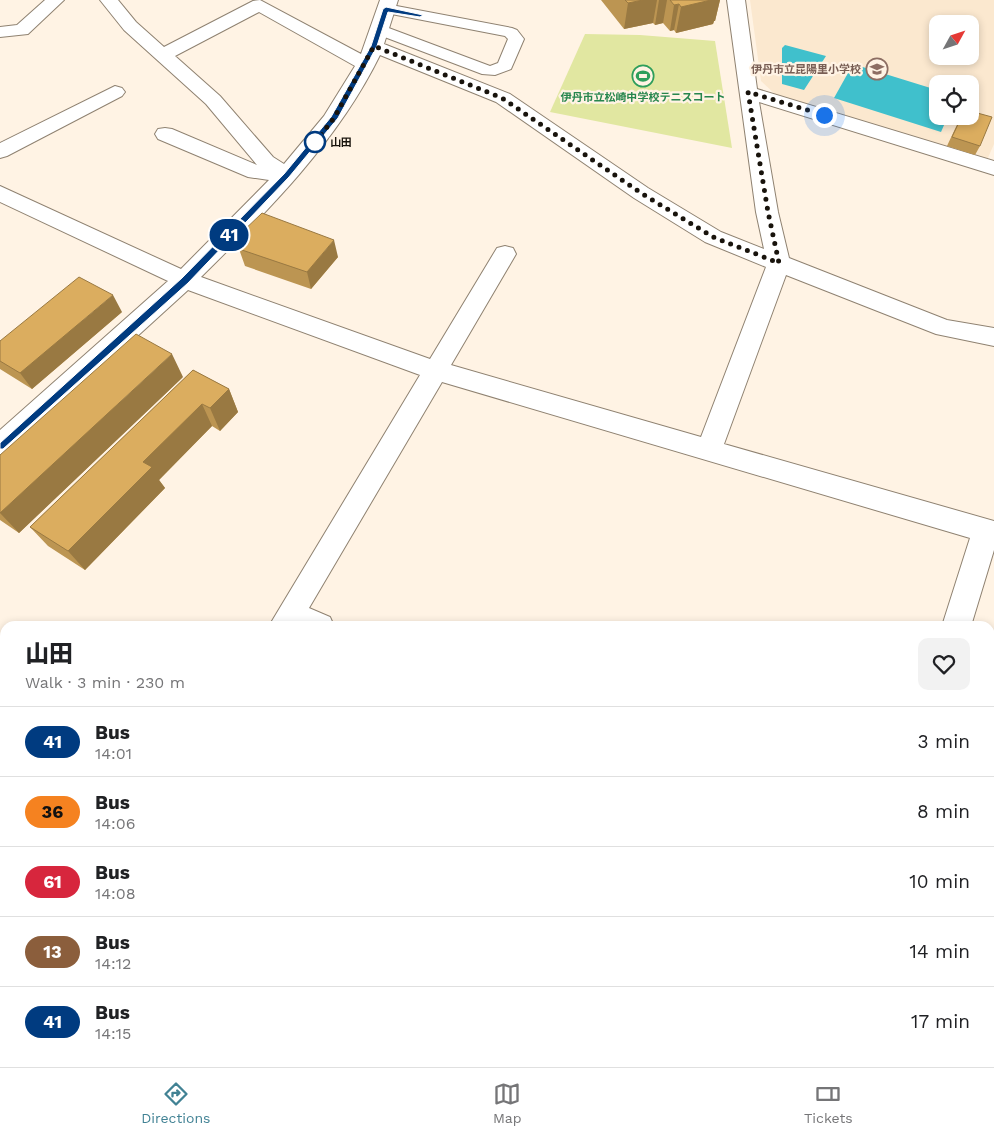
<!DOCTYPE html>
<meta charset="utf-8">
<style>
:root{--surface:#fff;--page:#f2f2f2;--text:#202124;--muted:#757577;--line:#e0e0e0;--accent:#418294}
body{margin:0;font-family:"Work Sans","Noto Sans JP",sans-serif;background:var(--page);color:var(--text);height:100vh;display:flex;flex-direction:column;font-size:19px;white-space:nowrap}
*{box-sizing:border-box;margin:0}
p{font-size:16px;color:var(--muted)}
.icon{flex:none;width:28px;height:28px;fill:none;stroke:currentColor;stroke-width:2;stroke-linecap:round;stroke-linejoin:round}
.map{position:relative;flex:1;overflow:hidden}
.side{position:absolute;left:0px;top:621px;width:995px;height:446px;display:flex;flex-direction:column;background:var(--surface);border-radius:15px 15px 0 0;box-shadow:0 2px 8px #0003}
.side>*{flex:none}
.badge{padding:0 10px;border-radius:16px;font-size:18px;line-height:32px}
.needle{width:32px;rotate:50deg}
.tools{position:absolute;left:929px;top:15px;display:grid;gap:10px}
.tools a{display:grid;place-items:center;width:50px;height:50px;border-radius:10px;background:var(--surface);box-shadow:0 2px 8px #0003;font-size:25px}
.you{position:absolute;width:25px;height:25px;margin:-12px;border:4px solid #fff;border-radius:50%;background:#1a73e8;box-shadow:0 0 0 8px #1a73e833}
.map>.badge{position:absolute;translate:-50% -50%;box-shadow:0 0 0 2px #fff}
.round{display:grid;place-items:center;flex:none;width:52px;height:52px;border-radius:10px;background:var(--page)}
.head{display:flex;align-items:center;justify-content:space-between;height:85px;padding:0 25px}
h1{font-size:24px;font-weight:800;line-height:38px}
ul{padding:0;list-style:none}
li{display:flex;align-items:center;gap:15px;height:70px;padding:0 25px;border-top:1px solid var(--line)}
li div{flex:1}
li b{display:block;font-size:19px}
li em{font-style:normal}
li .badge{min-width:55px;font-weight:700;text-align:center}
.tabs{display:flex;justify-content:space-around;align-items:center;height:70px;border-top:1px solid var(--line);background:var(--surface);font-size:14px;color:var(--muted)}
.tabs a{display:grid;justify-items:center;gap:2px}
.tabs .current{color:var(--accent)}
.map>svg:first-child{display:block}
</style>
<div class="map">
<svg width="994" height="1067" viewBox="0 0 994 1067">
<rect width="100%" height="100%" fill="#fff3e4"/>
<path fill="#fbe8cf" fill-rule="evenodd" d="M750,0h244v144l-7,16 -211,-65 -15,-14zM938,24h32v32h-32zM938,84h32v32h-32z"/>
<path fill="#e1e7a1" d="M585,34l55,1 75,6 17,107 -182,-36z"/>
<path fill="#40c0cc" d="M785,45l41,11 -22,34 -22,-6v-36z
M853,64l84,26 1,26h10l-7,16 -107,-34z"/>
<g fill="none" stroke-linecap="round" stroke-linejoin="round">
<g stroke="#8f8271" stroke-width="2">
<path id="lane" d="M386,4l126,24 5,2 7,9 -13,30 -16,6 -13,-1 -108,-41 -2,-3 2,-3h12l104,39 8,-3 10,-24 -3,-3 -124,-24 -3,-3 3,-3z"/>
</g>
<g stroke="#8f8271" stroke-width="2">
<path id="street" d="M45,0h19l-36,34 -28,3v-10l17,-2z
M100,0h18l18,22 28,25 89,-46 7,-1 101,54 19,-54h18l-14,44 126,50 138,94 73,44 43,17 -8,-37 -29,-212h18l12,89 237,72v14l-235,-73 19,110 11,46 158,62 47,8v18l-58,-12 -150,-59 -62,169 270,77v29l-23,76h-29l28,-88 -528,-156 -133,226 21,9 4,9h-65l151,-251 -232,-85 -179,163 -9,4v-27l168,-149 -168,-79v-16l181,83 88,-89 -21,-3 -90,-38 -3,-5 3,-5 7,-1 7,1 85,36 -51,-61 -82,-74zM259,12l96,54 -31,50 -40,48 -11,-7 -53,-61 -45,-40zM380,55l116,47 138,96 71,44 61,25 -65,170 -250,-72 65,-111 -3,-6 -8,-2 -8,2 -67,111 -229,-82c67,-66 137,-136 179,-222z
M115,86l7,2 3,4 -3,4 -115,60 -7,2v-15z
M5,1034v28h15l-3,5h-17v-30z
M362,1062h40l2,5h-41z
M700,1062h39l-1,5h-40z"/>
</g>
<use href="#lane" fill="#fff" fill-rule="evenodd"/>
<use href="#street" fill="#fff" fill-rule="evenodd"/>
</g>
<path fill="#bc9552" d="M601,0h119l-5,21h-1l-1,3 -37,9 -2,-3 -4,1 -7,-8 -8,2 -2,-2 -29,6z
M961,116l19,30 -5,9 -28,-9z
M239,249l99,8 -27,32 -66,-23z
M122,312l-90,77 -32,-20v-28z
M193,370l36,19 9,23 -18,19 -8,-5 -53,54 6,8 -80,82 -37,-24 -18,-19z
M183,377l-164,156 -19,-13v-65z"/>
<path fill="#997942" d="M643,0h14l-4,23 -29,6 4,-26z
M659,0h8l-4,23 -8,2z
M711,0h9l-5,21h-1l-1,3 -37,9 5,-26z
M679,4l-5,26 -4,1 4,-26z
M334,240l4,17 -27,32 -4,-17z
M113,295l9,17 -90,77 -12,-16z
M172,354l11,23 -164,156 -19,-20z
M229,389l9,23 -18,19 -10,-23z
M202,404l10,22 -53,54 6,8 -80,82 -17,-19 75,-89z"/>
<path fill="#dbad5f" stroke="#997942" d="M625,0h18l-15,3z
M670,0h41l-30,7 -2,-3 -5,1z
M970,111l22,6 -12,29 -28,-9 10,-21h8z
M262,213l72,27 -27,32 -68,-23 -1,-13z
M79,277l34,18 -93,78 -20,-12v-20z
M136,334l36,20 -172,159v-58z
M193,370l36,19 -19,19 -8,-4 -59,58 9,5 -84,84 -38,-24z"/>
<path fill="#003b80" stroke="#fff" d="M386,7l37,8 -3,2 -32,-5 -11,34 -39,72 -49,59 -101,106 -185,166h-3v-6l182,-165 102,-104 47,-57 40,-71 12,-37z"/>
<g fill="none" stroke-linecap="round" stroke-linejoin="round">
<path stroke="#18130c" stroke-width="5" stroke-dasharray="0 9" d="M315,142l-5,7 24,-31 40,-72 128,52 139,95 72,44 66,26 -11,-51 -20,-120 76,23"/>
</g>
<defs>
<g id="school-ring" transform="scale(1.125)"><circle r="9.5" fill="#fff3e4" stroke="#8d6e63" stroke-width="1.5"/><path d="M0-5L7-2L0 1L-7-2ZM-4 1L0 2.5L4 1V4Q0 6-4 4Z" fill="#8d6e63"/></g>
<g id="stadium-ring" transform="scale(1.125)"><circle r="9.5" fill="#fff3e4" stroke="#2e9e5b" stroke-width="1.5"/><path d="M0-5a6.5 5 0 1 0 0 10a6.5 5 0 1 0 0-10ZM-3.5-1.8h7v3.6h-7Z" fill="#2e9e5b"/></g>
</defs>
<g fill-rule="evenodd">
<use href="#school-ring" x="877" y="69"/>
<use href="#stadium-ring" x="643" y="76"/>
</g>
<circle fill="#fff" stroke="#003b80" stroke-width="2.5" cx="315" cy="142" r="10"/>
<g text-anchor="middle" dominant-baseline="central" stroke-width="4.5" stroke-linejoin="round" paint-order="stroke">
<g font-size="11" font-weight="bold" fill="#785e54" stroke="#fff3e4" text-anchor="end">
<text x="861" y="69">伊丹市立昆陽里小学校</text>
</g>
<g font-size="11" font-weight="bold" fill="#27864d" stroke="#fff3e4">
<text x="643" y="97">伊丹市立松崎中学校テニスコート</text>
</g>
<g font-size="11" font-weight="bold" fill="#18130c" stroke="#fff3e4" text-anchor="start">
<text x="330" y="142">山田</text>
</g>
</g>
</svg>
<div class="tools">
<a><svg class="needle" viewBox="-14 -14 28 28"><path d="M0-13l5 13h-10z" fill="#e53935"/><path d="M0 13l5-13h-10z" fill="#757577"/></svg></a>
<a><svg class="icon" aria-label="locate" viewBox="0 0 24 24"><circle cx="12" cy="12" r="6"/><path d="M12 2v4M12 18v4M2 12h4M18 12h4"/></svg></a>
</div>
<div class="you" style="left:824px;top:115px"></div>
<b class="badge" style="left:229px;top:235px;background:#003b80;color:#fff">41</b>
<section class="side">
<div class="head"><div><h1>山田</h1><p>Walk · 3 min · 230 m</p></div><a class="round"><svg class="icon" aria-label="heart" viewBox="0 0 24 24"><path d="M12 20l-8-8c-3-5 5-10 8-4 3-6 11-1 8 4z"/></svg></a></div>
<ul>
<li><span class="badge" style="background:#003b80;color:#fff">41</span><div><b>Bus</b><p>14:01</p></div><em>3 min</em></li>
<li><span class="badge" style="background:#f58220;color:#111">36</span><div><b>Bus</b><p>14:06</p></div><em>8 min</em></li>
<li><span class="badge" style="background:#d7263d;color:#fff">61</span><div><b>Bus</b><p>14:08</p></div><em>10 min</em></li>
<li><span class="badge" style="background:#8b5e3c;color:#fff">13</span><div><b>Bus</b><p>14:12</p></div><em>14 min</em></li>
<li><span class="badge" style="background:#003b80;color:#fff">41</span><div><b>Bus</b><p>14:15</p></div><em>17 min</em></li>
</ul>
</section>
</div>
<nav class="tabs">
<a class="current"><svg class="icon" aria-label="directions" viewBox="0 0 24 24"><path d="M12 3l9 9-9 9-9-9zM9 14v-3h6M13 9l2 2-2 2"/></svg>Directions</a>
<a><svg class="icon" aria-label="map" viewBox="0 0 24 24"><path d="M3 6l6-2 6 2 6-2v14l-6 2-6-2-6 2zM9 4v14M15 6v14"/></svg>Map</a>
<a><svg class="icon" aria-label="tickets" viewBox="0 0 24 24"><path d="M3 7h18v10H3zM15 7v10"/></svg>Tickets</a>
</nav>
